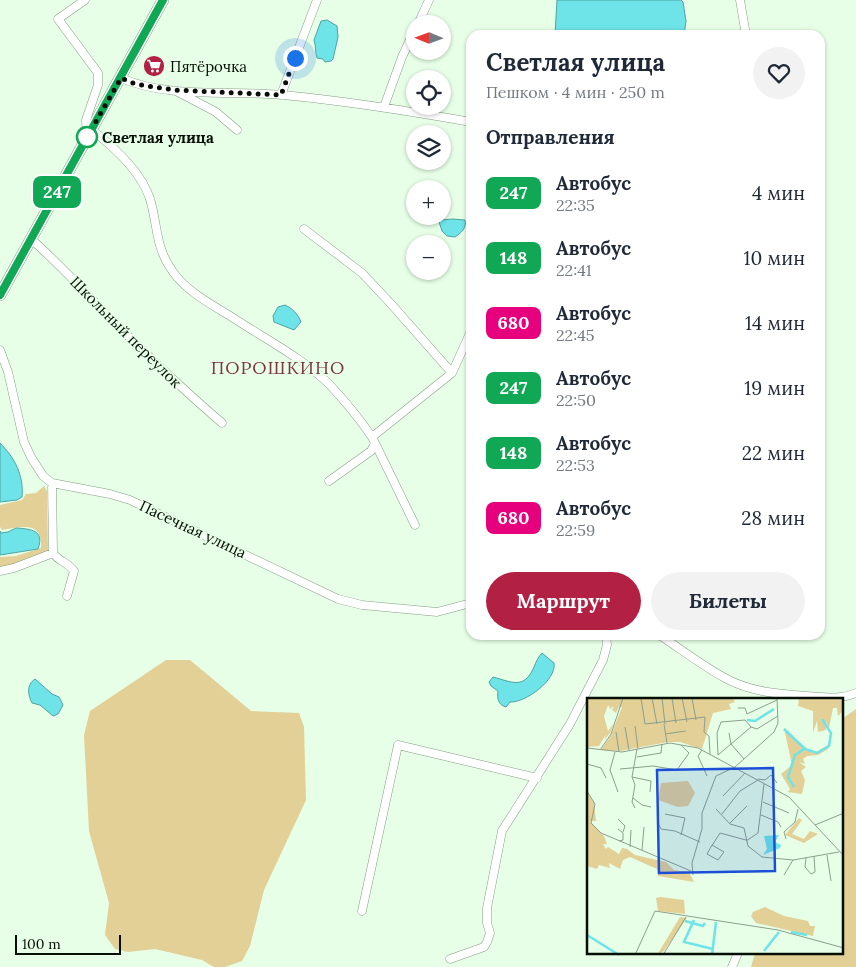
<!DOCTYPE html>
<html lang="ru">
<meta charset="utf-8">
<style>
:root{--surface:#fff;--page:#f2f2f3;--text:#1f2937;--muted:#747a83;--accent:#b22044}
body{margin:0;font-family:Lora,serif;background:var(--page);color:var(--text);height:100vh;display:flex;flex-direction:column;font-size:19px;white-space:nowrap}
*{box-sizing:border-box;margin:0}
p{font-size:16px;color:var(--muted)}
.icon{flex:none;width:28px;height:28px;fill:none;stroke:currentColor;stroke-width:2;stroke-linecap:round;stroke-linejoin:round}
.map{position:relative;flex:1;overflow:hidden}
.panel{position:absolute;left:466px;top:30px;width:359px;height:610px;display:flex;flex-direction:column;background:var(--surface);border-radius:15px;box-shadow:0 1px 4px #0004}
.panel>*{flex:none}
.badge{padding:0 10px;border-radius:8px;font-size:18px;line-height:32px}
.needle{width:32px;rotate:271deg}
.controls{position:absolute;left:406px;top:15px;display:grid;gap:10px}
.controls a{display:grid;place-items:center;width:45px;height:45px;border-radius:50%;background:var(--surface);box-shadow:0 1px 4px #0004;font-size:25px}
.scale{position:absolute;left:15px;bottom:12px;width:106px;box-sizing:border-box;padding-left:5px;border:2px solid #060e06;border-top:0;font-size:14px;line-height:18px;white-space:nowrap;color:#060e06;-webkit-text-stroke:4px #e6ffe6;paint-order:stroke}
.you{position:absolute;width:25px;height:25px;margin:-12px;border:4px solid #fff;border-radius:50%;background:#1a73e8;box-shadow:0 0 0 8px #1a73e833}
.map>.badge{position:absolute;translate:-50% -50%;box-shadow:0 0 0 2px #fff}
h2{padding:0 20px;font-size:19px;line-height:45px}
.round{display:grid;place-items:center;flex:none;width:52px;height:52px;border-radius:26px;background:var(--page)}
.overview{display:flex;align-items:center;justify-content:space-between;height:85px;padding:0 20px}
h1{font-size:24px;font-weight:700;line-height:38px}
.button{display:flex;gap:10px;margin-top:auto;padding:10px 20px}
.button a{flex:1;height:58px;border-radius:30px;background:var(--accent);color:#fff;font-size:20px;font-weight:700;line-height:58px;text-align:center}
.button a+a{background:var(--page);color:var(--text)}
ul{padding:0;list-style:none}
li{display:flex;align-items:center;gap:15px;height:65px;padding:0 20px}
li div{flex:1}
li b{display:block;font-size:19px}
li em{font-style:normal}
li .badge{min-width:55px;font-weight:700;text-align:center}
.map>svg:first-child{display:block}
</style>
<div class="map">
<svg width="856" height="967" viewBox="0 0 856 967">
<rect width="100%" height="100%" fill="#e6ffe6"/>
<path fill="#e2d096" d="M44,486l3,5 1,61 -25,11 -23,5v-11l16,-1 25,-8c2,-28 -20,-21 -39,-18l-2,-3v-22l22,-5 4,-6 10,-1z
M166,660h24l61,51 48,2 5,14 2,73 -42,90 -14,56 -8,15 -17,6h-11l-12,-7 -47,-11 -27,3 -13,-3 -10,-14 4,-32 -20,-72 -5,-96 6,-24z
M856,709v258h-105l4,-14h87v-234z"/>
<path fill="#6ee3e8" stroke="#4fa3a4" d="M557,0h124l2,2 3,19 -2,14h-129z
M327,20l10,6 1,11 -5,22 -2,2 -6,1 -2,-3 -6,-1c-2,-6 -1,-12 -3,-18l7,-19z
M453,219l12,1c2,8 -4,13 -10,17l-8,-1 -5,-5 -3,-9 1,-2z
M285,305c8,4 12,8 16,17l-7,8 -20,-8 -1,-6 5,-9z
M0,443c15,15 24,33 22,54l-5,3 -17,2z
M16,528c15,1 29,2 22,21l-38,6v-24l1,2 7,-1z
M542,653l12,10c3,17 -29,40 -44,39l-4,5c-8,-2 -9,-9 -8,-16l-7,-5 -2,-4 4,-5c19,5 31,13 41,-10 2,-5 4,-10 8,-14z
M35,679l17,15 7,3 4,8 -5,9 -5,2 -13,-11 -8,-2c-4,-8 -6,-18 3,-24z"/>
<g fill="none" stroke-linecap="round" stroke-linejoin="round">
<g stroke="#869d86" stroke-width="9">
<path id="minor" d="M85,0l-27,19 40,54v12l-12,35 1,17
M740,0l6,35
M418,24l11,-24
M121,78c48,21 110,12 162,17 63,6 126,16 188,27
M176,91l40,21 21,18
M281,95l36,-95
M384,107l18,-50 13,-28
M92,130c22,17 49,41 58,69 9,30 4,50 27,78 15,18 41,31 61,44 31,20 65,38 91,63 16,17 30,34 43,53
M304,229l58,44 30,32 60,68
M31,239c32,28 60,60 90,90 32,32 66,64 101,94
M0,350l8,22 16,70 7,15 12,19 9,7 58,11 20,6 208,99 24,6 75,7 34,-9
M375,443l40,82
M329,481l42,-30 4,-8 -3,-6 80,-64 19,-42
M52,483l1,70c5,8 16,10 21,18l-7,25
M0,571l14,-3 39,-15
M654,635l7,1c21,14 42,30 64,42 25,14 54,16 82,18 17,1 33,4 49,-3
M362,911l36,-166 139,33
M450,959l34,-12 3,-5 3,-9 -3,-10v-15l15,-77 68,-107 33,-64 4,-15 -1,-10
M732,967l6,-14"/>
</g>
<g stroke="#869d86" stroke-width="12">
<path id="secondary" d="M0,295l163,-295"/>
</g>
<use href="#minor" stroke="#fff" stroke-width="8"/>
<use href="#secondary" stroke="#fff" stroke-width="10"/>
</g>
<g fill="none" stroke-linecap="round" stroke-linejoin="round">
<g stroke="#fff" stroke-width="11">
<path id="line" d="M0,295l163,-295"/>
</g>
<use href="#line" stroke="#10a855" stroke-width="8"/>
<path stroke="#060e06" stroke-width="5" stroke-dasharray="0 9" d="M87,137l34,-59 14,6 39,6 107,5 14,-37"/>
</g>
<defs>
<g id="supermarket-disc" transform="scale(1.125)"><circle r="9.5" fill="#b22044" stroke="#e6ffe6"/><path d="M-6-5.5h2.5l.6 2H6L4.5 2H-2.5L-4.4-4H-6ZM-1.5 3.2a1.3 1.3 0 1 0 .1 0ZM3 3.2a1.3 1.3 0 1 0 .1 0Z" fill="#fff"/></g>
</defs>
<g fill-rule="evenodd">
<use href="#supermarket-disc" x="154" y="66"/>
</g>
<circle fill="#fff" stroke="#10a855" stroke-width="2.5" cx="87" cy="137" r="10"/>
<g text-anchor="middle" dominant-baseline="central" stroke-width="4" stroke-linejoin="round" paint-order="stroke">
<g font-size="15" fill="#060e06" stroke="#e6ffe6" text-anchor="start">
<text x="170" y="66">Пятёрочка</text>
</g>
<g font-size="15" font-weight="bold" fill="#060e06" stroke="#e6ffe6" text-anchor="start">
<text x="102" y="137">Светлая улица</text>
</g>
<g font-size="15" fill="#060e06" stroke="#e6ffe6">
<text transform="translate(126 332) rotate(45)">Школьный переулок</text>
<text transform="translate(193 529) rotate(25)">Пасечная улица</text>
</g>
<g font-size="18" letter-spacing="1" fill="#7f3741" stroke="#e6ffe6">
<text x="278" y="367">ПОРОШКИНО</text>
</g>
</g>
<g transform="translate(587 698)">
<rect width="256" height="256" fill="#e6ffe6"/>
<path d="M0,0h146l2,4 -6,2 2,5 -18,4 -11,36 -22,-7h-12l-48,9 -19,-1 10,-15 11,-28h-3l-3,6 -4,-3 2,-4 -4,3 -2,-4 -4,11 4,15 6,-8 -4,10 -6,7 2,-6 -7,12 -12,1zM212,0h44v13l-5,5 -1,-8h-4l-4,20 -3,-6v8l-8,2 -1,-11 -4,12v-22l-15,-5zM197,30l24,22 8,2 14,-8 -2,5 -10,6 -11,1 -4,3 2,5 -6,-2 7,5 -5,4 4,9 -3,14 -14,-2 2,-3 -9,-15 11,-9zM101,83l7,12 -7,13 -10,1 -20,-7 3,-17zM0,94l7,10 2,19h-6l14,15 3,8h-4l3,5 2,-2 11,7 3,-6 5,1 8,6 31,7 8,8 15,2 5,10 -36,-6 -1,-7 -27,-12 -7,3 -3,9 -11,-6 1,5 -11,-3 -2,4 -10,-3zM212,120l3,2 -10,14 12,5 6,-8 8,3 -14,9 -19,-8zM73,199l24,3 1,14 -27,-3 -2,-13zM178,209l19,9 24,5 2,5h5l-2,10 -57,-13 -5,-7 2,-4zM93,219l7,1 -23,33 -7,4z" fill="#e2d096"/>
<path d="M192,137l-4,7 6,3 -1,3 -17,7 4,-6 -3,-13z" fill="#6ee3e8"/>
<path fill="none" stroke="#6ee3e8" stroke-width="2.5" d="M160,22l8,1 19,-12M197,31l21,20 12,4 12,-7 1,-6 1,-7 -9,-14M207,89l-6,-10 7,-22 9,-6M107,222l-10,22 29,7M98,223l18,5 2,-3M204,234l16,3M0,237l32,20M177,253l15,-19M125,257l4,-33"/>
<path fill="none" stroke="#8c9f8c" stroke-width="1" d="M54,0l4,26 60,-7 -1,15 5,4 1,18M65,0l5,26M75,0l3,26M85,0l4,25M95,0l5,24M105,0l4,22M151,10h7l2,6 2,-1 28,-13M77,26l3,19M48,28l3,23M38,29l4,23M164,29l6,2 21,-13M29,34l3,20M142,35l2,11 13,15M78,36l21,-3M0,50l35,4 48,-9 28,5 91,49 55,59M13,52l11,-16 12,-36M115,52l-4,6 9,20M28,54l-5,18 8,22M131,57l-1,-22 4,-11 24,-2 6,7M131,57l33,-28M50,59l24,-4 1,-9M0,66l14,4 5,10M33,71l33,-3 24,4 12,-17 -8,-8M45,79l19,4 -1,11M171,81l7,1 6,-5 6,8M0,93l8,13 -4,19 10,10 90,38M136,98l22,-23M46,100l9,7 9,2M176,104l26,11M48,110l-3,-6 3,-17 -3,-8 5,-28M129,111l14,15 14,4 4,18 14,11 31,3 46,-8M78,116l20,4 -4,17M135,116l18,-23 18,-11M174,117l17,7 3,5M31,121l7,7 -2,6M143,125l17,-17M72,127l2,4 14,2 25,11M228,127l29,-12M31,131l5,4v7l-4,1M199,141l-2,-7 11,-10 3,-13M159,143l12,-8 6,-49M125,147l12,7 -6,8 -11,-6 5,-9 1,-1 7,-11 26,7M43,149l1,-17M55,152l2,-23M240,157l4,26M219,160l-1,9 6,7 4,-2 -1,-16M106,177l-1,-12 10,-34v-16l14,-37 19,-9 39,-35 4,-9 -1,-25M197,177l9,-15M48,257l20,-44 123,19 66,18M76,257l23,-38"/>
<path fill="#1d4ed8" fill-opacity="0.15" stroke="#1d4ed8" stroke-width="2.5" d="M186,70l2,103 -116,2 -2,-103z"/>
<rect width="256" height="256" fill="none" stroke="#060e06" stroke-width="2.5"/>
</g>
</svg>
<div class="controls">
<a><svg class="needle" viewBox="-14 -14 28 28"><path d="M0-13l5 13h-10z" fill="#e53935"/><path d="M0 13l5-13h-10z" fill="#747a83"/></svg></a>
<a><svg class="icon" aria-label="locate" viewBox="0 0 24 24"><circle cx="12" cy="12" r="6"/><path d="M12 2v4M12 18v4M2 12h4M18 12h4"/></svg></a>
<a><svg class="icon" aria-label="layers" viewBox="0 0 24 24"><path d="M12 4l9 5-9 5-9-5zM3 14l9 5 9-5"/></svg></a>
<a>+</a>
<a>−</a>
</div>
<div class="scale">100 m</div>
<div class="you" style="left:295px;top:58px"></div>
<b class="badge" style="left:57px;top:192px;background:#10a855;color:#fff">247</b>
<section class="panel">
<div class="overview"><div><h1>Светлая улица</h1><p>Пешком · 4 мин · 250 m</p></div><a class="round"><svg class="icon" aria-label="heart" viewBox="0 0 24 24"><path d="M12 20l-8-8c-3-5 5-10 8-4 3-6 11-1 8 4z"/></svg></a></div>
<h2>Отправления</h2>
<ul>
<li><span class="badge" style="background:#10a855;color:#fff">247</span><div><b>Автобус</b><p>22:35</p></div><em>4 мин</em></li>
<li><span class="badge" style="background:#10a855;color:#fff">148</span><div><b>Автобус</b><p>22:41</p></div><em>10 мин</em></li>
<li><span class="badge" style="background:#e6007e;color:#fff">680</span><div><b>Автобус</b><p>22:45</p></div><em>14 мин</em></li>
<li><span class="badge" style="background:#10a855;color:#fff">247</span><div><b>Автобус</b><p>22:50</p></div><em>19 мин</em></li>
<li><span class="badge" style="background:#10a855;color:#fff">148</span><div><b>Автобус</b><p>22:53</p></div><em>22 мин</em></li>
<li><span class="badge" style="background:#e6007e;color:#fff">680</span><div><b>Автобус</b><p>22:59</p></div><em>28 мин</em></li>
</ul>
<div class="button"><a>Маршрут</a><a>Билеты</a></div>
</section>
</div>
